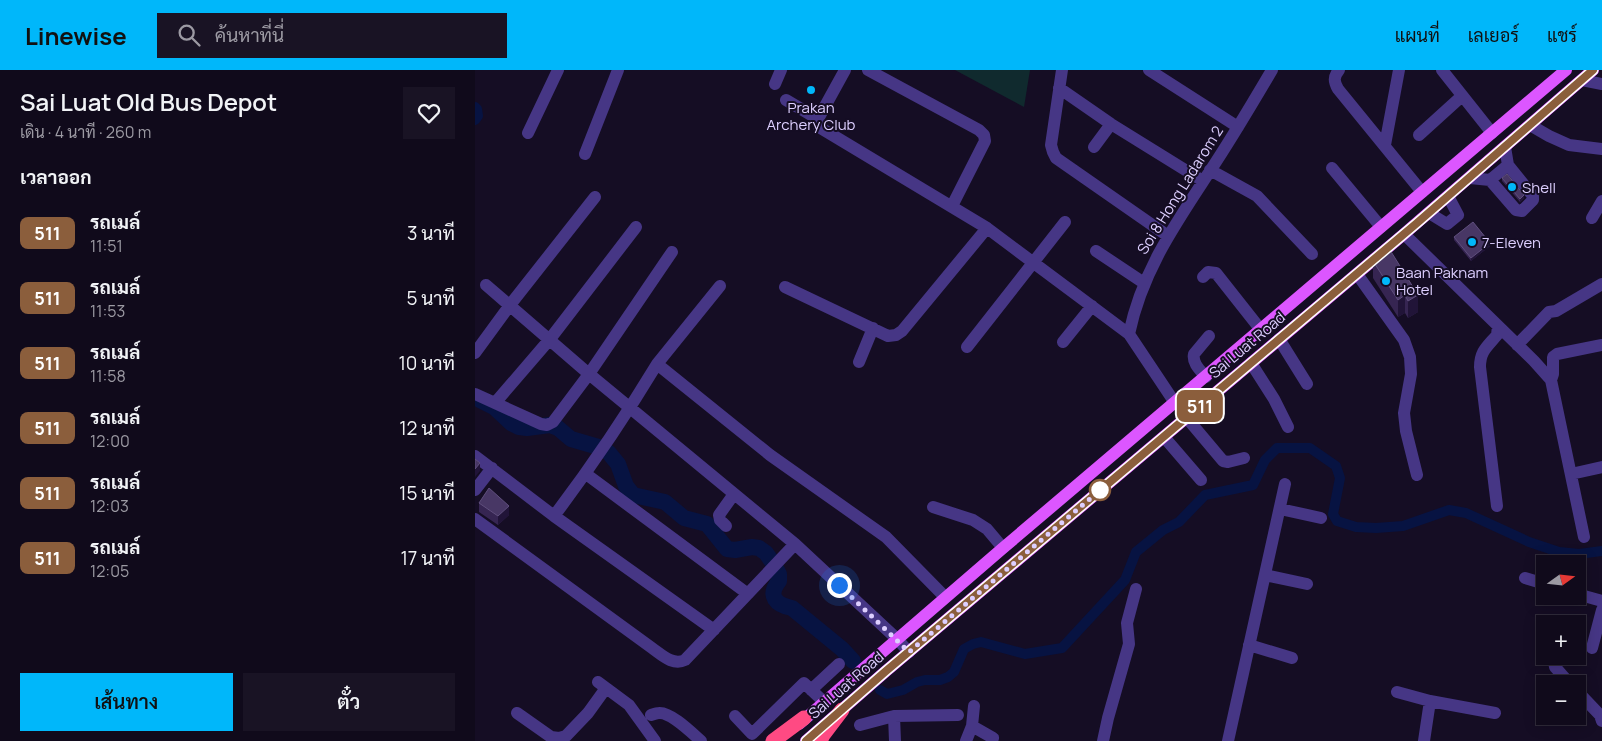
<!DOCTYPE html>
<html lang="th">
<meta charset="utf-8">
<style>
:root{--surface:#100a1b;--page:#191324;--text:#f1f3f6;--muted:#9c9aa3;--line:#302b3a;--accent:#00b7fa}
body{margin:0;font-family:Manrope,Sarabun,sans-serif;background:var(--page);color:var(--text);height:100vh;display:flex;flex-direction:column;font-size:19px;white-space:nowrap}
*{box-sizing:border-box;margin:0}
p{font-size:16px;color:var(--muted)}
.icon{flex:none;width:28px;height:28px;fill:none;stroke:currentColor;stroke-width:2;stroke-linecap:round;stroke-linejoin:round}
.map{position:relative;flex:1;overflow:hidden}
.details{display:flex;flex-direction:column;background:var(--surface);width:475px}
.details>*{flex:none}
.badge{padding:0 10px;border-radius:8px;font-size:18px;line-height:32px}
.needle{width:32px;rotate:75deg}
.tools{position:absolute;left:1061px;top:485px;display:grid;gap:10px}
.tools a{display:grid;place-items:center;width:50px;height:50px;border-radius:0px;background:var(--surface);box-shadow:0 2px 12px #0003,0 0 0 1px var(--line);font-size:25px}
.you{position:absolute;width:25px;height:25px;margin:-12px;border:4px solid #fff;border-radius:50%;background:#1a73e8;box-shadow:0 0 0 8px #1a73e833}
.map>.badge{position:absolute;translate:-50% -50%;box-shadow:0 0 0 2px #fff}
h2{padding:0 20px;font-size:19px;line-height:45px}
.round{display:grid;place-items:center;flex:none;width:52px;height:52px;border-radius:0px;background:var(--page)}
.summary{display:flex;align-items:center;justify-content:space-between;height:85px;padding:0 20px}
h1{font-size:24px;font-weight:600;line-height:38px}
.primary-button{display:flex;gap:10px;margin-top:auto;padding:10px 20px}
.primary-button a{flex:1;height:58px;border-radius:0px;background:var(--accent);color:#111;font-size:20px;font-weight:600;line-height:58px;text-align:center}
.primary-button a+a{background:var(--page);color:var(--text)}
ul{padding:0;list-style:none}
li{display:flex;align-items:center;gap:15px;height:65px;padding:0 20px}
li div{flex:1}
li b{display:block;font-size:19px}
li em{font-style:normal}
li .badge{min-width:55px;font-weight:700;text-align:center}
header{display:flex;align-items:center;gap:30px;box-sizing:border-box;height:70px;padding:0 25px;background:var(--accent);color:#111}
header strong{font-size:24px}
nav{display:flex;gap:28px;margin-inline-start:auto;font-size:18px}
.search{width:350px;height:45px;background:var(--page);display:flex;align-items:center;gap:12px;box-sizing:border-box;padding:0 18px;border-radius:0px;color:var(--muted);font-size:19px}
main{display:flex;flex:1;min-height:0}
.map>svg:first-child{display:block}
</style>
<header>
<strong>Linewise</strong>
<div class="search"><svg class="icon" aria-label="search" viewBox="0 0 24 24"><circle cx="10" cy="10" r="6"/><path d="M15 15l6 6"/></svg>ค้นหาที่นี่</div>
<nav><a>แผนที่</a><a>เลเยอร์</a><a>แชร์</a></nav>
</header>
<main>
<section class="details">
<div class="summary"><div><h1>Sai Luat Old Bus Depot</h1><p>เดิน · 4 นาที · 260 m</p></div><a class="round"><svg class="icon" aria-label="heart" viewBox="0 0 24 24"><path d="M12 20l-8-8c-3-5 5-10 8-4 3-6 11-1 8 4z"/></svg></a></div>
<h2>เวลาออก</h2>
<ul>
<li><span class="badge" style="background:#8b5e3c;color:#fff">511</span><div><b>รถเมล์</b><p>11:51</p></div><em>3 นาที</em></li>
<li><span class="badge" style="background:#8b5e3c;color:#fff">511</span><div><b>รถเมล์</b><p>11:53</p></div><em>5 นาที</em></li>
<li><span class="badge" style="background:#8b5e3c;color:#fff">511</span><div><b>รถเมล์</b><p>11:58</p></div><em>10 นาที</em></li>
<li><span class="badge" style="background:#8b5e3c;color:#fff">511</span><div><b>รถเมล์</b><p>12:00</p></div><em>12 นาที</em></li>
<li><span class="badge" style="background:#8b5e3c;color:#fff">511</span><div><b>รถเมล์</b><p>12:03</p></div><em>15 นาที</em></li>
<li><span class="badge" style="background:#8b5e3c;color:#fff">511</span><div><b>รถเมล์</b><p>12:05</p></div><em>17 นาที</em></li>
</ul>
<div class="primary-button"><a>เส้นทาง</a><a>ตั๋ว</a></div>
</section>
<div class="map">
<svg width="1127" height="671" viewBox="0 0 1127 671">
<rect width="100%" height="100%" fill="#150d24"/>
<path fill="#102a2e" d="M480,0h75l-6,37z"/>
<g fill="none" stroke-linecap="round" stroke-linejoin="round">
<path stroke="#071342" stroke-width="10" d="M0,37l2,2 1,7 -3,4
M405,620l7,4 16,-4 14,-8 8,-2h15l8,-3 6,-5 10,-23 9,-5 8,-2 44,12 37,-6 63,-68 11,-28 27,-22 16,-8 26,-27 48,-10 12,-25 12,-12h33l26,18 4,12 -7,36 4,7 19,6 20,1 27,-2 46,-16 17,3 63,29 30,10 20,2 23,-3"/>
<path stroke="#071342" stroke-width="16" d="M5,330l14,7 17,16 8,4 8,1 23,-3 8,3 13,11 31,9 7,5 9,11 8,22 7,9 32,7 19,16 23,6 20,25 8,1 17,-3 7,1 7,5 9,13 4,8v7c-12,15 -3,24 13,27l50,41 11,12"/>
<path stroke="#463685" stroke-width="12" d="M370,0l-27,49 1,8 168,101 142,106 46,69
M393,0l111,60 5,5 1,6 -33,65
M587,0l-11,75 2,7 3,6 112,78
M674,0l89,57
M864,0c-6,7 -5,12 -1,19l84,103
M967,0l50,63
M1107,10l20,4
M300,14l6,-14
M584,18l52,36 92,57
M311,30l32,19
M1055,55l19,11 20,9 33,4
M53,63l30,-63
M944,65l43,-39
M910,75l14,-75
M619,77l17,-23
M110,84l33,-84
M857,98l49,59
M735,100l47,26 55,58
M995,108l20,2 26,30 6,1 11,-11v-4l-25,-31 -3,-18
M1015,110l18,-15
M954,143l18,11 11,-9 -10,-19
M1117,148l10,-17
M929,164l130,127 17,19 33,157
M621,181l48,32
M882,204l47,66 6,17 1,17 -7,39 2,18 11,44
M728,207l5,-5 8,1 45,57
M11,215l103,89 206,170 102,95 12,13
M245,216l-63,78 113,91 116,82 59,60
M310,217l103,49 8,-1 6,-4 85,-103
M654,264c13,-63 47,-111 81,-163 22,-33 42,-67 62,-101
M804,269l28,45
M588,272l29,-36
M1042,275l32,-33 7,-1 46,-27
M492,277l98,-125
M0,283l35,-48 85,-108
M384,292l14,-34
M776,293l23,36 14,28
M731,307c-6,-7 -14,-14 -12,-23l15,-18
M1076,310l2,-6v-17l4,-3 45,-9
M0,324l66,30 6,1 6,-3 36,-48 83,-122
M20,333l55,-64 86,-112
M711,347l37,44 5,1 16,-4
M689,367l37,43
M0,386l79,60c37,-49 71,-99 103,-152
M111,404l162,120
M1096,404l31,-7
M0,420l17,-22
M1022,436l-17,-139c0,-16 7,-20 17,-32l1,-9
M458,437l40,13 14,9 16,19
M805,439l41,9
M79,446l160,114
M0,449l177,129c10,7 21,18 33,12l110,-116
M251,456l-6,-6 -1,-5 15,-21
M790,505l42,9
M1050,508l20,6
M1102,524l25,7
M774,575l43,13
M1117,578l10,-38
M1078,586l2,11 15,17
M123,612l31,23 26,36
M336,620l28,-26
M1102,621l23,24 2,6
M922,622l33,9
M42,643l34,24 8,1 7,-2 22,-23 18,-25
M176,645c3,-1 6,-2 8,-2 12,-1 33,20 42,28
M260,646l17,18 52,-51 20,19
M419,646l1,25
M385,655l34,-9 64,-1
M497,656l2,-20
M491,671l6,-15 21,12 -1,3
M628,671l5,-23 21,-74 -2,-21 9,-34
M753,671l57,-257
M949,671l6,-40 65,12"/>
<path stroke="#dc56ff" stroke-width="12" d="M324,654l204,-176 563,-478
M331,671l80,-70 518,-437 189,-164"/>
<path stroke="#ff4a83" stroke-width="15" d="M298,671l31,-23
M345,671l3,-6 19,-25"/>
</g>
<path fill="#362552" d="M1027,108l22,20 -4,4 -18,-21z
M979,167l36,9 -19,15 -17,-21z
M915,180l28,62 -10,6 -3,-5 -7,4 -25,-39v-17z
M4,433l30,12 -11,10 -19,-13z"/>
<path fill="#211438" d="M1049,125v3l-4,4v-3z
M1015,173v3l-19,15v-3z
M930,225v18l-7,4v-17z
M943,225v17l-10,6v-17z
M5,393v8l-5,6v-8z
M34,436v9l-11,10v-9z"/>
<path fill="#483765" stroke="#5f4f7d" d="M1032,104l17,21 -4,4 -18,-21z
M998,152l17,21 -19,15 -17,-21z
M915,180l28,45 -10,6 -3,-6 -7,5 -25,-39z
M0,389l5,4 -5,6z
M14,418l20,18 -11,10 -19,-13z"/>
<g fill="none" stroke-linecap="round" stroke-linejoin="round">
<g stroke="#fff" stroke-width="11">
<path id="line" d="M331,671l80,-70 531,-448 176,-153"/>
</g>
<use href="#line" stroke="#8b5e3c" stroke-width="8"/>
<path stroke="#ddcfff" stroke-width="5" stroke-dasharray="0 9" d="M364,515l70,67 195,-165 -4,3"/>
</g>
<g fill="#00b7fa" stroke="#150d24" stroke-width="2">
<circle cx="336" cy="20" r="5"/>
<circle cx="1037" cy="117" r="5"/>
<circle cx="997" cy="172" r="5"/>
<circle cx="911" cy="211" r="5"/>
</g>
<circle fill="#fff" stroke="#8b5e3c" stroke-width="2.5" cx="625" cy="420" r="10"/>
<g text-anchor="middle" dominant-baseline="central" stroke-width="4" stroke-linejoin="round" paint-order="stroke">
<g font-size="15" fill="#ddcfff" stroke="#150d24" text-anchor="start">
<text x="336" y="37" text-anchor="middle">Prakan<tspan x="336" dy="17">Archery Club</tspan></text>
<text x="1047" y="117">Shell</text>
<text x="1007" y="172">7-Eleven</text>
<text x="921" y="202">Baan Paknam<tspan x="921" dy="17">Hotel</tspan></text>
</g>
<g font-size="15" fill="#ddcfff" stroke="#150d24">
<text transform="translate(705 120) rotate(-58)">Soi 8 Hong Ladarom 2</text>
<text transform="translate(772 275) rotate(-40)">Sai Luat Road</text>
<text transform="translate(371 615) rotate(-41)">Sai Luat Road</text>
</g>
</g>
</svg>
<div class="tools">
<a><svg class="needle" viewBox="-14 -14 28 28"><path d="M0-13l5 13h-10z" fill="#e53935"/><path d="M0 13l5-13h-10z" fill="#9c9aa3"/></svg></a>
<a>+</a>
<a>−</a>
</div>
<div class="you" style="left:364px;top:515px"></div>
<b class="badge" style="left:725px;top:336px;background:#8b5e3c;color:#fff">511</b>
</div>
</main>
